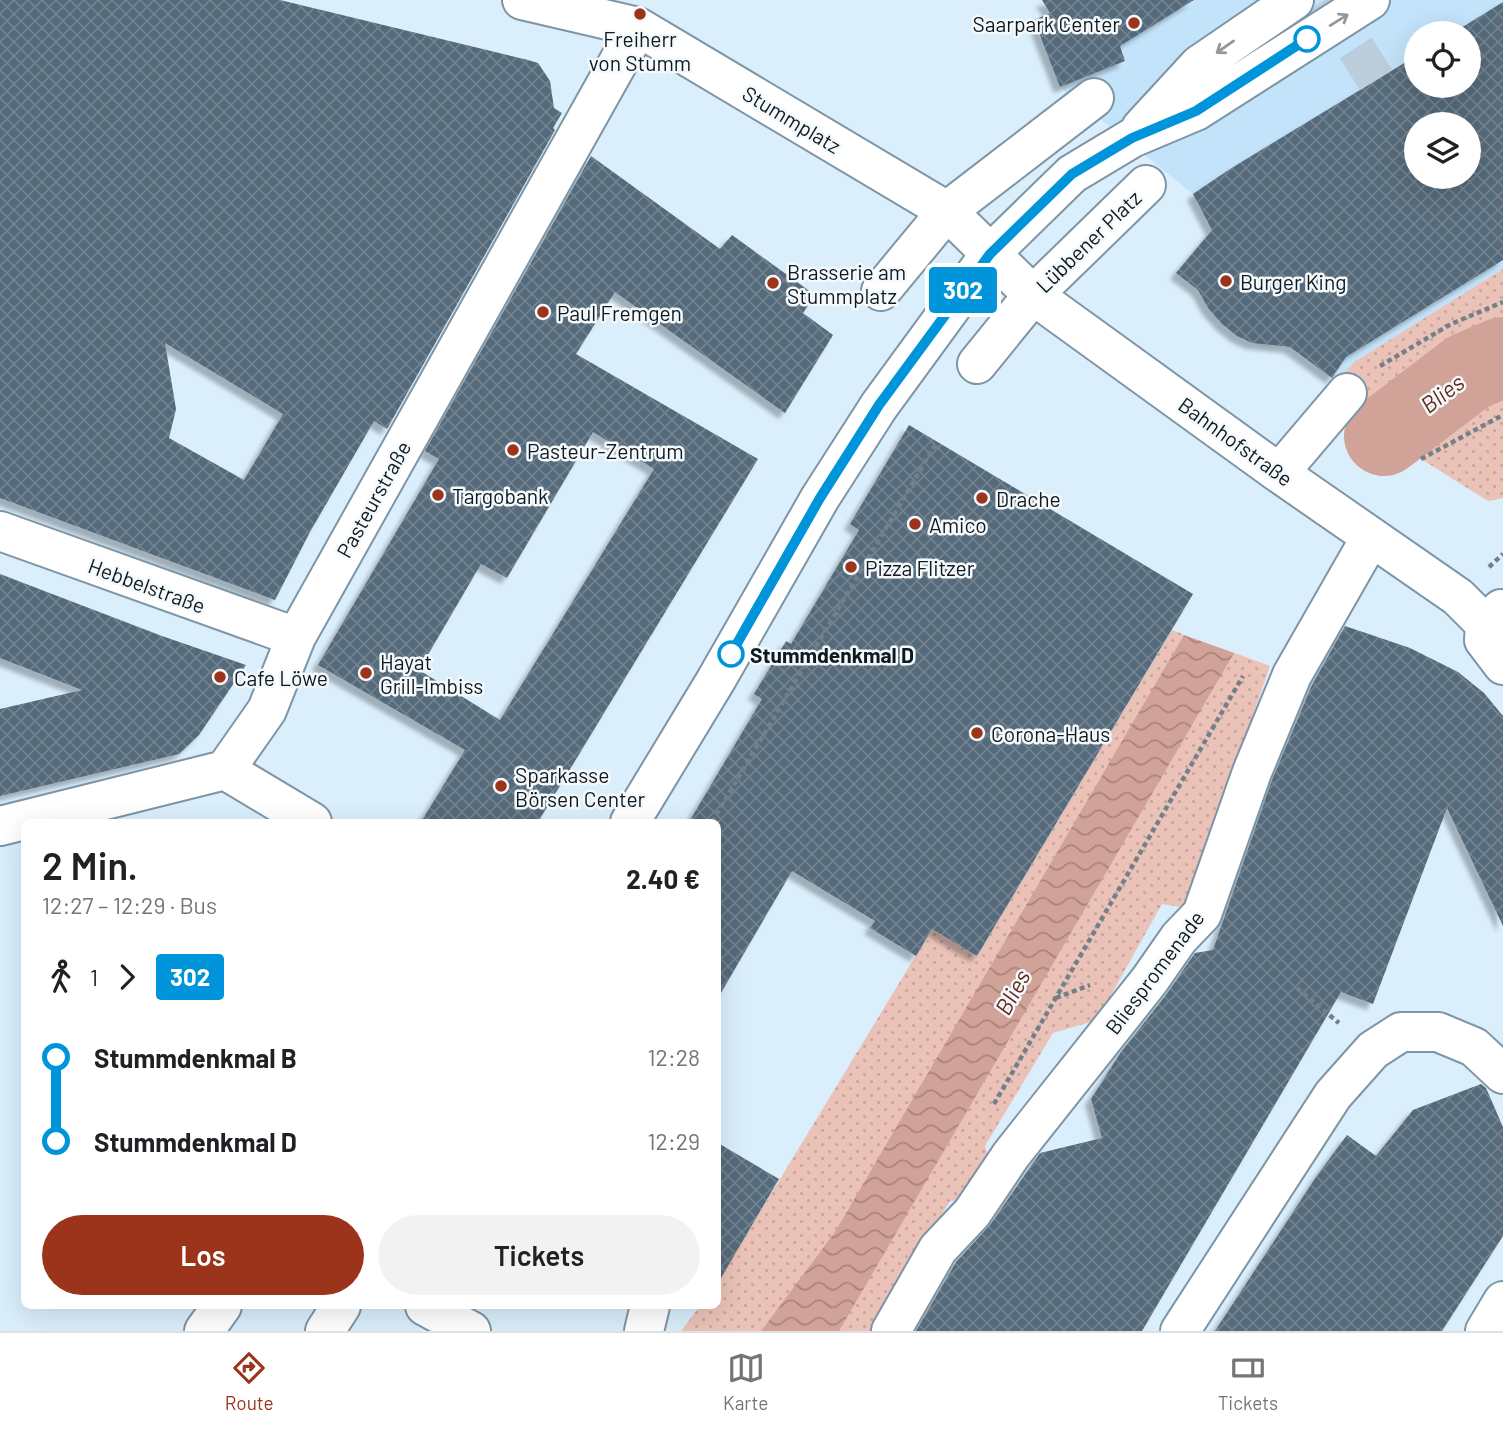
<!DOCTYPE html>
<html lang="de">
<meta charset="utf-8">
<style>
:root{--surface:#fff;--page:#f2f2f2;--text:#202124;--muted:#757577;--line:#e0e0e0;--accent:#9c341b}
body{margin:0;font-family:Barlow,sans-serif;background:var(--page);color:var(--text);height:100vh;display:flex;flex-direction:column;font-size:26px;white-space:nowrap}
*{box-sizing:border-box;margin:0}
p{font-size:23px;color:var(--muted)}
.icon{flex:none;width:38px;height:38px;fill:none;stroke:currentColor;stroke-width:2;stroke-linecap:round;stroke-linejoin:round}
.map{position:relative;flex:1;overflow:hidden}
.side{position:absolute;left:21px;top:819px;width:700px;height:490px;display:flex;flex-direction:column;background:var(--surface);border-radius:10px;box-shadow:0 7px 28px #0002}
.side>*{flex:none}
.badge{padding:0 14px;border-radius:5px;font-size:24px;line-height:46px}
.buttons{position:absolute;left:1404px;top:21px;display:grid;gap:14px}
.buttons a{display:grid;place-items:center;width:77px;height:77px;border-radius:50%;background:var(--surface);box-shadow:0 7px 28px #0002;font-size:35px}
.map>.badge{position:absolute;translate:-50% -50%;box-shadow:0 0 0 4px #fff}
.legs{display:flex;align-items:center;gap:10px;height:77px;padding:0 21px;font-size:23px}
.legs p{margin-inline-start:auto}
.summary{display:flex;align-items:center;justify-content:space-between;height:119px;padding:0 21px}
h1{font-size:38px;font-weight:600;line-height:52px}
.action{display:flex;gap:14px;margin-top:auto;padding:14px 21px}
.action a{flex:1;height:80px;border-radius:42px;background:var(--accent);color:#fff;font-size:28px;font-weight:600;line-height:80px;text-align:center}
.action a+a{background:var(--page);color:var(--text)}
ul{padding:0 21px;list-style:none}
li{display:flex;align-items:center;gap:24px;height:84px;font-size:26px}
li i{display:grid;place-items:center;width:10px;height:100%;margin:0 9px;background:currentColor}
li i::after{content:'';width:18px;height:18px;margin:-9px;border:5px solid;border-radius:50%;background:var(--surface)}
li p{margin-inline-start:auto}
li:first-child i{background:linear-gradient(#0000 50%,currentColor 0)}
li:last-child i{background:linear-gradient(currentColor 50%,#0000 0)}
.menu{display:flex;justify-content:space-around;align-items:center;height:98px;border-top:2px solid var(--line);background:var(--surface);font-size:19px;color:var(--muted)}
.menu a{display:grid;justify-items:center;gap:4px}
.menu .on{color:var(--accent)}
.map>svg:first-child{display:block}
</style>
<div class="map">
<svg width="1503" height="1331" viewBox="0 0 1503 1331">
<defs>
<pattern id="grass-dots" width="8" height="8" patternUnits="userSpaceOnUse" patternTransform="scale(1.75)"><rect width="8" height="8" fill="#ebc2b7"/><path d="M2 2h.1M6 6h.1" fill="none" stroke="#c8a69d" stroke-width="1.8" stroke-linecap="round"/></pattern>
<pattern id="water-waves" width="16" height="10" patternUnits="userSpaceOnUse" patternTransform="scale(1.75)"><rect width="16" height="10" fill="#d1a398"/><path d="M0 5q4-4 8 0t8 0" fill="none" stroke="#a8847b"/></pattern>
<pattern id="building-cross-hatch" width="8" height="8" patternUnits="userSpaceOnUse" patternTransform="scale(1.75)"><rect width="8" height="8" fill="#546a7a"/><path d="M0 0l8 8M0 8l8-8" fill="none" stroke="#72828e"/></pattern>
<filter id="shadow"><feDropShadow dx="-6" dy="6" stdDeviation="2" flood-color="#0004"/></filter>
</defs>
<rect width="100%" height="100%" fill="#daeefc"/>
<path fill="#c3e3fa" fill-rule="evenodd" d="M1042,0h461v269l-149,93 -30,36 8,-20 -44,-33 -23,1 -13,-3 -54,-53 -22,-17 36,-43 -19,-36 -133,-107 -26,-67 16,-7zM1416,33h52v53h-52zM1416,124h52v53h-52z"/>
<path fill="url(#grass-dots)" d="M1503,269v229l-15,3 -164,-103 30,-36z
M1172,630l98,36 -84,242 -24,-4 -65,116 -44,13 -68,113 5,18 -25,36 -15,1 -77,130h-192l19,-25h18v-25l214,-352 45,27z"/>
<path fill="url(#water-waves)" d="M1184,635l50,18 -395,678h-78l74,-99z"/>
<path fill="#daeefc" d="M1183,632l53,18 2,4 -57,-20z"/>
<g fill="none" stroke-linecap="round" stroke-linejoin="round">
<path stroke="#d1a398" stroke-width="80" d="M1384,436l84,-64 35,-15"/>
</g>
<path fill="url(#building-cross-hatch)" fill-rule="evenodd" filter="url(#shadow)" d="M0,0h280l248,60 10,3 12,18 4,27 8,5 -9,15 2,2 -168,299 -13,-8 -64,111 -35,68 -275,-102zM165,343l118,71 -39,66 -75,-42 7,-29z
M1042,0h152l-74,46 5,15 -65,26 -26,-67 16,-7z
M1503,2v258l-157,97 -14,21 -42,-31 -38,-4 -15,-7 -15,-12 -14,-16 -10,-18 -22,-17 36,-43 -19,-36 37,-25 186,-113v30h52v-53h-15zM1416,124h52v53h-52z
M591,156l129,93 12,-14 83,60 -12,18 30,22 -48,78 -170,-121 -39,62 182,105 -220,363h-117l44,-72 -147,-85 121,-206 -14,-8zM593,432l61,37 -154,251 -81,-50 62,-106 26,14z
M909,425l284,169 -216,362 -45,-27 -16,27 -46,-28 5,-7 -83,-50 -74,127v-176h-29l73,-123 -8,-5 32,-53 5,3 68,-114 -9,-6z
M0,574l162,62 84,29 -47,70 -20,19 -179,42v-87l82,-19 -82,-32z
M1345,626l65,22 48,24 26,21 19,23v210l-56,-118 -74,196 -32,-12 -199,339h-226l40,-69 34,-37 50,-72 62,-15 -11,-39 30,-47 45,-57 29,-42 18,-3 59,-170 40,-95z
M1481,1084l5,4 17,39v109l-61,95h-227l101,-154 31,-42 29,21 37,-46z
M718,1143l61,36 -61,104z"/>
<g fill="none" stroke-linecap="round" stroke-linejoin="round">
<path stroke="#bccedb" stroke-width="38" stroke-dasharray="38 19" stroke-linecap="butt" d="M1325,0l51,80"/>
<g stroke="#7e95a6" stroke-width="42">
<path id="minor" d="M522,0l116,27 309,184 86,84 246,178 179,124 27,27
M881,291l66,-80 147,-113
M977,364l56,-69 113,-110
M1279,473l68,-80
M0,531l296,106
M1501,609l-16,15 -1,16 19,25
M225,770l87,52
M0,826l225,-56 42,-60 29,-73 342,-610
M425,1306l46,25
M204,1331l18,-25
M644,1331l6,-25
M891,1331l47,-82 34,-36 39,-58 138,-174 30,-43 23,-24 50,-142 40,-97 79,-138
M1180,1331l153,-236 40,-45 28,-18h37l36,15 29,27
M1485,1331l18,-30"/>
</g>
<g stroke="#7e95a6" stroke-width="42">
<path id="major" d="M1141,128l58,-63 95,-65
M630,822l86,-142 104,-182 59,-92 111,-152 82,-80 60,-36 64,-27 174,-111
M325,1331l16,-25"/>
</g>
<path stroke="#718089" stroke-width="4.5" stroke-dasharray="5 3.5" stroke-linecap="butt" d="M1380,366l71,-42 52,-22
M1421,459l82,-44
M1489,567l14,-13
M712,822l225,-380
M1297,988l42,35
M1056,998l34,-13
M994,1104l249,-428"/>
<use href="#minor" stroke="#fff" stroke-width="38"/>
<use href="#major" stroke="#fff" stroke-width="38"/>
</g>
<defs><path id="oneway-shaft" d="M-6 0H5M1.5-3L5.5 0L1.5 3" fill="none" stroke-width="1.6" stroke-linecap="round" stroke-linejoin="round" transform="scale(1.75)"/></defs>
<g stroke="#93989a">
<use href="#oneway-shaft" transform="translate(1339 20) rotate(-32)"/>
<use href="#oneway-shaft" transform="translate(1225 47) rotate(145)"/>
</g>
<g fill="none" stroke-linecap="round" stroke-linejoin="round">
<g stroke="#fff" stroke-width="16">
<path id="line-1" d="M731,654l89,-156 59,-93 111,-151 82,-80 60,-36 64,-27 111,-72"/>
</g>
<use href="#line-1" stroke="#0095da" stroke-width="10"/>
</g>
<g fill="#9c341b" stroke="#f4f9fc" stroke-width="2.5">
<circle cx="640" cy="14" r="7"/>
<circle cx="1134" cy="23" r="7"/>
<circle cx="1226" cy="281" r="7"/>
<circle cx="773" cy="283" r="7"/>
<circle cx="543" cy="312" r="7"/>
<circle cx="513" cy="450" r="7"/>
<circle cx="438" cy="495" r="7"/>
<circle cx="982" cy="498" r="7"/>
<circle cx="915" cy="524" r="7"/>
<circle cx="851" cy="567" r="7"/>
<circle cx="366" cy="673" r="7"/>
<circle cx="220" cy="677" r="7"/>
<circle cx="977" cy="733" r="7"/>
<circle cx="501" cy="786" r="7"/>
</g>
<g fill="#fff" stroke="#0095da" stroke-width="3.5">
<circle cx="1307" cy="39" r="12"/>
<circle cx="731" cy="654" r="12"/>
</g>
<g text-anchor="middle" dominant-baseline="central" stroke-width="5" stroke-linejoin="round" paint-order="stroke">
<g font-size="21" fill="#10191f" stroke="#f4f9fc" text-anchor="start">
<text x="1120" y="23" text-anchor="end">Saarpark Center</text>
<text x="640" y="38" text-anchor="middle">Freiherr<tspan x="640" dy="24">von Stumm</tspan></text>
<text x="787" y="271">Brasserie am<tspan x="787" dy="24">Stummplatz</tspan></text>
<text x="1240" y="281">Burger King</text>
<text x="557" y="312">Paul Fremgen</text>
<text x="527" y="450">Pasteur-Zentrum</text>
<text x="452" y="495">Targobank</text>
<text x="996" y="498">Drache</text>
<text x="929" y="524">Amico</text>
<text x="865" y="567">Pizza Flitzer</text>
<text x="380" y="661">Hayat<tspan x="380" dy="24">Grill-Imbiss</tspan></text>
<text x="234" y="677">Cafe Löwe</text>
<text x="991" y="733">Corona-Haus</text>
<text x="515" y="774">Sparkasse<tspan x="515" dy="24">Börsen Center</tspan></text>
</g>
<g font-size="21" fill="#10191f" stroke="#f4f9fc">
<text transform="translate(792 119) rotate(31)">Stummplatz</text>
<text transform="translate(1088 241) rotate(-44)">Lübbener Platz</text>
<text transform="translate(1236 441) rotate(36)">Bahnhofstraße</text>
<text transform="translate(373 499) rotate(-61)">Pasteurstraße</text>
<text transform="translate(147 585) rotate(20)">Hebbelstraße</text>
<text transform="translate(1154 972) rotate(-53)">Bliespromenade</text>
</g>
<g font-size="21" font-weight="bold" fill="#10191f" stroke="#f4f9fc" text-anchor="start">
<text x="750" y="654">Stummdenkmal D</text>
</g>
<g font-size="23" font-style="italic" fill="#632a1d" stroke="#f4f9fc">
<text transform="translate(1442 393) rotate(-37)">Blies</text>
<text transform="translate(1012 992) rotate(-61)">Blies</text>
</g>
</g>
</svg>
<div class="buttons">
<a><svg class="icon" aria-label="locate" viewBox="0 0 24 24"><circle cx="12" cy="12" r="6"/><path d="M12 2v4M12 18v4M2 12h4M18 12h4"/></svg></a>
<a><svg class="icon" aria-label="layers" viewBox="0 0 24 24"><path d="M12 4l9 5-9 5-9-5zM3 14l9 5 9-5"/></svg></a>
</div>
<b class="badge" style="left:963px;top:290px;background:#0095da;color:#fff">302</b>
<section class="side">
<div class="summary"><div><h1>2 Min.</h1><p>12:27 – 12:29 · Bus</p></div><b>2.40 €</b></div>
<div class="legs"><svg class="icon" aria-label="walk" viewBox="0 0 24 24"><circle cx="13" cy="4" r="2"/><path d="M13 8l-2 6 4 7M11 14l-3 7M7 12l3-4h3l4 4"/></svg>1<svg class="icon" aria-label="forward" viewBox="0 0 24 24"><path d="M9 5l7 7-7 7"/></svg><b class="badge" style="background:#0095da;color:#fff">302</b></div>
<ul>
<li><i style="color:#0095da"></i><b>Stummdenkmal B</b><p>12:28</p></li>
<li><i style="color:#0095da"></i><b>Stummdenkmal D</b><p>12:29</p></li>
</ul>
<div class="action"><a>Los</a><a>Tickets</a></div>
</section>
</div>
<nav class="menu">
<a class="on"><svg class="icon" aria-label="directions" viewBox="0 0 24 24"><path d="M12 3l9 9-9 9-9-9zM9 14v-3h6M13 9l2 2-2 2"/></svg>Route</a>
<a><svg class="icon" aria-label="map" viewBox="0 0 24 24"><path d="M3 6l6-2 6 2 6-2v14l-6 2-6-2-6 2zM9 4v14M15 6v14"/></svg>Karte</a>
<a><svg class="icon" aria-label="tickets" viewBox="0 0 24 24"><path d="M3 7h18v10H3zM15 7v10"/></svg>Tickets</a>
</nav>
